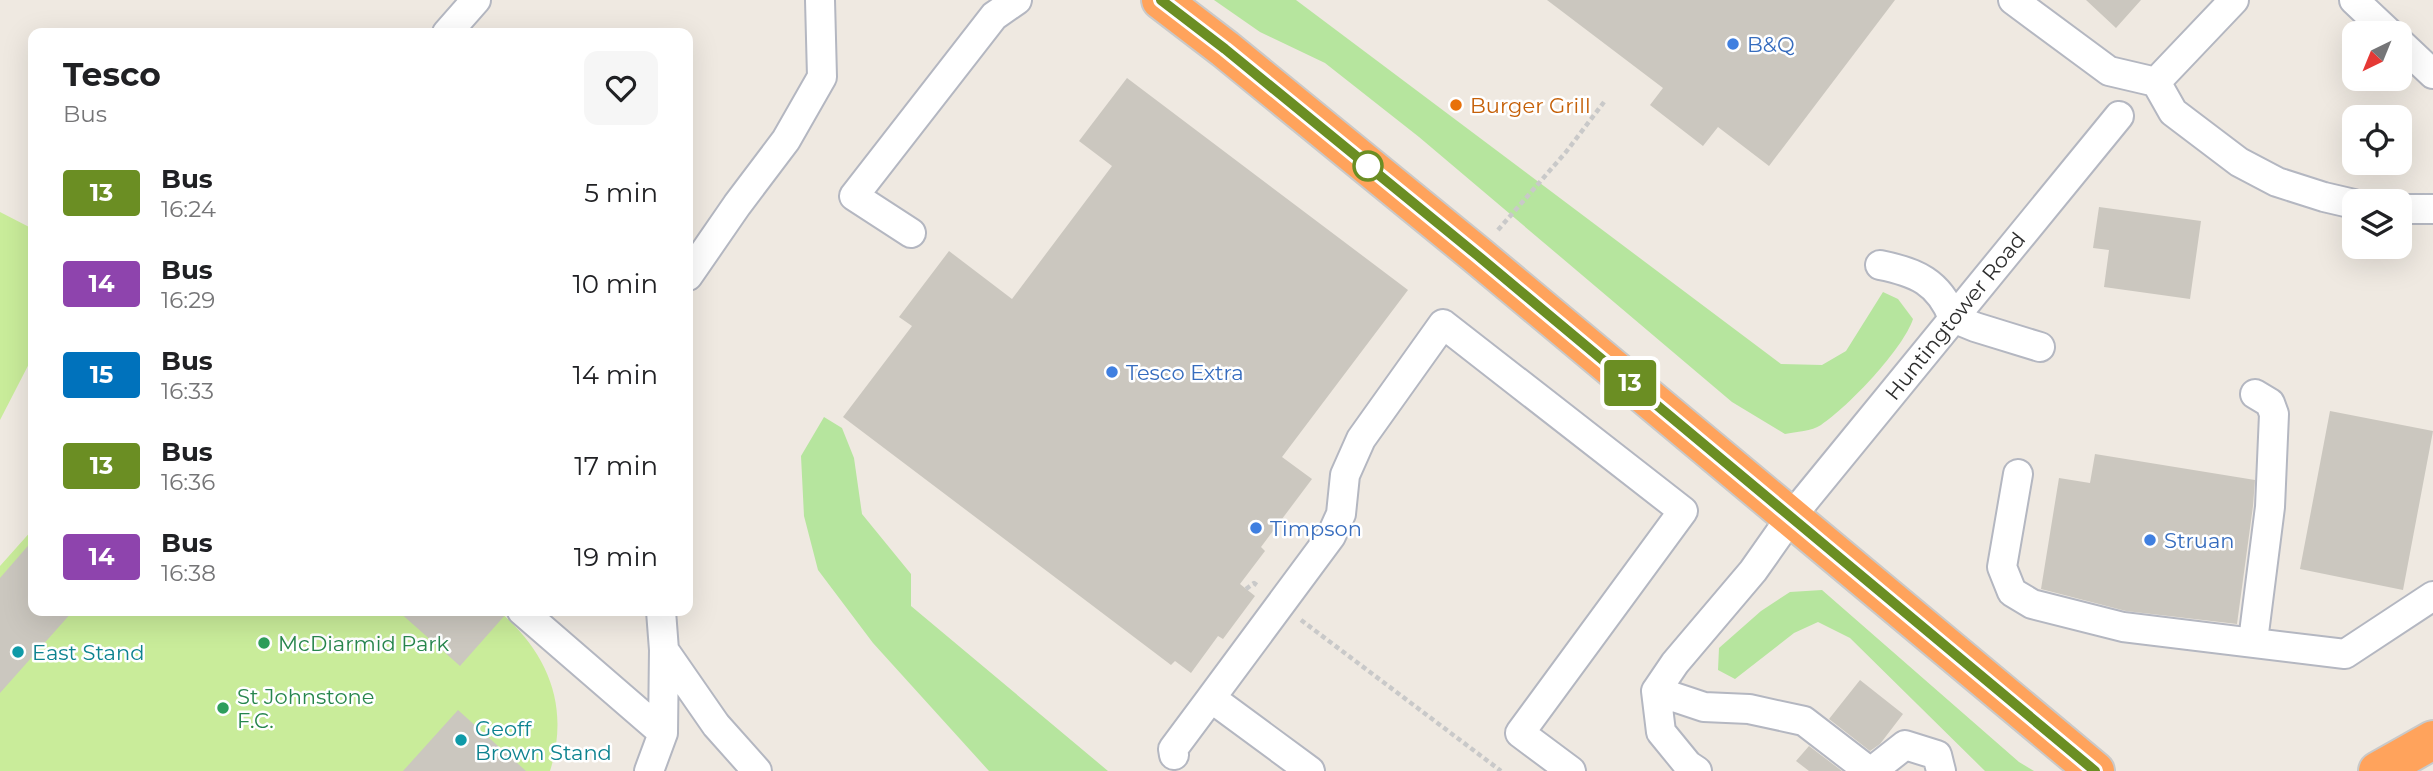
<!DOCTYPE html>
<style>
:root{--surface:#fff;--page:#f6f6f6;--text:#202124;--muted:#757577}
body{margin:0;font-family:Montserrat,sans-serif;background:var(--page);color:var(--text);height:100vh;display:flex;flex-direction:column;font-size:26px;white-space:nowrap}
*{box-sizing:border-box;margin:0}
p{font-size:23px;color:var(--muted)}
.icon{flex:none;width:38px;height:38px;fill:none;stroke:currentColor;stroke-width:2;stroke-linecap:round;stroke-linejoin:round}
.map{position:relative;flex:1;overflow:hidden}
.side{position:absolute;left:28px;top:28px;width:665px;height:588px;display:flex;flex-direction:column;background:var(--surface);border-radius:14px;box-shadow:0 7px 28px #0002}
.side>*{flex:none}
.badge{padding:0 14px;border-radius:5px;font-size:24px;line-height:46px}
.needle{width:46px;rotate:223deg}
.buttons{position:absolute;left:2342px;top:21px;display:grid;gap:14px}
.buttons a{display:grid;place-items:center;width:70px;height:70px;border-radius:14px;background:var(--surface);box-shadow:0 7px 28px #0002;font-size:35px}
.map>.badge{position:absolute;translate:-50% -50%;box-shadow:0 0 0 4px #fff}
.round{display:grid;place-items:center;flex:none;width:74px;height:74px;border-radius:14px;background:var(--page)}
.head{display:flex;align-items:center;justify-content:space-between;height:119px;padding:0 35px}
h1{font-size:33px;font-weight:700;line-height:52px}
ul{padding:0;list-style:none}
li{display:flex;align-items:center;gap:21px;height:91px;padding:0 35px}
li div{flex:1}
li b{display:block;font-size:26px}
li em{font-style:normal}
li .badge{min-width:77px;font-weight:700;text-align:center}
.map>svg:first-child{display:block}
</style>
<div class="map">
<svg width="2433" height="771" viewBox="0 0 2433 771">
<rect width="100%" height="100%" fill="#efe9e1"/>
<path fill="#b6e59e" d="M1214,0h82l485,364 41,1 24,-14 37,-59 15,7 15,20c-10,30 -64,87 -92,106 -9,6 -25,7 -36,9l-53,-32 -313,-265 -94,-74 -65,-31z
M824,417l18,11 12,30 8,56 49,60v32l197,165h-119l-116,-128 -55,-73 -14,-54 -3,-60z
M1822,590l197,172 15,9h-49l-135,-133 -32,-16 -24,11 -59,46 -17,-9 1,-22 42,-37 29,-19z"/>
<path fill="#c9ec9a" d="M0,212l33,17v127l-33,64z
M33,529v82h466c50,43 71,96 51,160h-550v-205z"/>
<path fill="#cbc7bf" d="M1547,0h348l-126,166 -51,-39 -15,19 -53,-41 13,-17z
M2086,0h55l-25,28z
M1127,78l281,212 -126,167 30,22 -51,68 4,4 -25,33 15,12 -32,43 -5,-3 -27,37 -16,-12 -4,4 -328,-248 69,-91 -13,-9 50,-66 63,48 100,-133 -33,-25z
M2099,207l102,14 -11,78 -86,-12 5,-37 -16,-2z
M2330,411l103,20 -30,159 -103,-21z
M2095,454l160,26 -2,26 -16,118 -111,-13 -85,-22 18,-111 31,5z
M33,540v71h40l-73,82v-115z
M398,611h108v3l-46,52z
M1860,680l43,34 -23,30 -10,7 -41,-32z
M458,710l68,61h-123z
M1809,746l33,25h-33l-13,-10z"/>
<g fill="none" stroke-linecap="round" stroke-linejoin="round">
<g stroke="#b4b7c1" stroke-width="32">
<path id="minor" d="M2013,0l96,71 47,11
M2354,0l35,33
M447,33l29,-33
M2399,42l34,32
M2156,82l17,30 66,50 38,20 47,15 30,7
M2156,82l78,-82
M2399,209h34
M911,233l-57,-37 140,-180 23,-16
M1880,265c36,7 59,17 73,53l22,9 65,20
M688,276l49,-71 49,-65 36,-63 -2,-77
M2018,474l-16,93 10,25 20,12 91,23 222,27 88,-58
M522,611l141,122
M2253,641l17,-134 4,-93 -4,-11 -15,-9
M664,650l52,75 41,46
M1656,691l48,16 45,2 55,12 65,50
M1174,755l-1,-6 38,-51
M649,771l14,-38 1,-83 -3,-39
M1310,771l-99,-73 120,-162 10,-22 4,-39 16,-36 82,-115 240,187 -163,222 51,38
M1697,771l-9,-6 -27,-33 -5,-41 19,-28 78,-92 38,-54 328,-401
M1872,771l33,-26 32,10 4,16"/>
</g>
<g stroke="#c9c9c9" stroke-width="42">
<path id="highway" d="M1161,0l64,49 252,206 618,516
M2378,771l55,-31"/>
</g>
<path stroke="#c9c9c9" stroke-width="4.5" stroke-dasharray="5 3.5" stroke-linecap="butt" d="M1498,230l68,-78 38,-50
M1246,589l8,-6 4,3
M1301,620l200,151"/>
<use href="#minor" stroke="#fff" stroke-width="28"/>
<use href="#highway" stroke="#ffa35c" stroke-width="38"/>
</g>
<g fill="none" stroke-linecap="round" stroke-linejoin="round">
<g stroke="#fff" stroke-width="16">
<path id="line" d="M1161,0l64,49 252,206 618,516"/>
</g>
<use href="#line" stroke="#6b8e23" stroke-width="10"/>
</g>
<g fill="#3f7fe0" stroke="#fff" stroke-width="2.5">
<circle cx="1733" cy="44" r="7"/>
<circle cx="1112" cy="372" r="7"/>
<circle cx="1256" cy="528" r="7"/>
<circle cx="2150" cy="540" r="7"/>
</g>
<circle fill="#e8710a" stroke="#fff" stroke-width="2.5" cx="1456" cy="105" r="7"/>
<circle fill="#fff" stroke="#6b8e23" stroke-width="3.5" cx="1368" cy="166" r="14"/>
<g fill="#2e9e5b" stroke="#fff" stroke-width="2.5">
<circle cx="264" cy="643" r="7"/>
<circle cx="223" cy="708" r="7"/>
</g>
<g fill="#0f9aa8" stroke="#fff" stroke-width="2.5">
<circle cx="18" cy="652" r="7"/>
<circle cx="461" cy="740" r="7"/>
</g>
<g text-anchor="middle" dominant-baseline="central" stroke-width="5" stroke-linejoin="round" paint-order="stroke">
<g font-size="21" fill="#366cbe" stroke="#fff" text-anchor="start">
<text x="1747" y="44">B&amp;Q</text>
<text x="1126" y="372">Tesco Extra</text>
<text x="1270" y="528">Timpson</text>
<text x="2164" y="540">Struan</text>
</g>
<g font-size="21" fill="#c56008" stroke="#fff" text-anchor="start">
<text x="1470" y="105">Burger Grill</text>
</g>
<g font-size="21" fill="#2e2e2e" stroke="#fff">
<text transform="translate(1955 316) rotate(-51)">Huntingtower Road</text>
</g>
<g font-size="21" fill="#27864d" stroke="#fff" text-anchor="start">
<text x="278" y="643">McDiarmid Park</text>
<text x="237" y="696">St Johnstone<tspan x="237" dy="24">F.C.</tspan></text>
</g>
<g font-size="21" fill="#0d838f" stroke="#fff" text-anchor="start">
<text x="32" y="652">East Stand</text>
<text x="475" y="728">Geoff<tspan x="475" dy="24">Brown Stand</tspan></text>
</g>
</g>
</svg>
<div class="buttons">
<a><svg class="needle" viewBox="-14 -14 28 28"><path d="M0-13l5 13h-10z" fill="#e53935"/><path d="M0 13l5-13h-10z" fill="#757577"/></svg></a>
<a><svg class="icon" aria-label="locate" viewBox="0 0 24 24"><circle cx="12" cy="12" r="6"/><path d="M12 2v4M12 18v4M2 12h4M18 12h4"/></svg></a>
<a><svg class="icon" aria-label="layers" viewBox="0 0 24 24"><path d="M12 4l9 5-9 5-9-5zM3 14l9 5 9-5"/></svg></a>
</div>
<b class="badge" style="left:1630px;top:383px;background:#6b8e23;color:#fff">13</b>
<section class="side">
<div class="head"><div><h1>Tesco</h1><p>Bus</p></div><a class="round"><svg class="icon" aria-label="heart" viewBox="0 0 24 24"><path d="M12 20l-8-8c-3-5 5-10 8-4 3-6 11-1 8 4z"/></svg></a></div>
<ul>
<li><span class="badge" style="background:#6b8e23;color:#fff">13</span><div><b>Bus</b><p>16:24</p></div><em>5 min</em></li>
<li><span class="badge" style="background:#8e44ad;color:#fff">14</span><div><b>Bus</b><p>16:29</p></div><em>10 min</em></li>
<li><span class="badge" style="background:#0072bc;color:#fff">15</span><div><b>Bus</b><p>16:33</p></div><em>14 min</em></li>
<li><span class="badge" style="background:#6b8e23;color:#fff">13</span><div><b>Bus</b><p>16:36</p></div><em>17 min</em></li>
<li><span class="badge" style="background:#8e44ad;color:#fff">14</span><div><b>Bus</b><p>16:38</p></div><em>19 min</em></li>
</ul>
</section>
</div>
